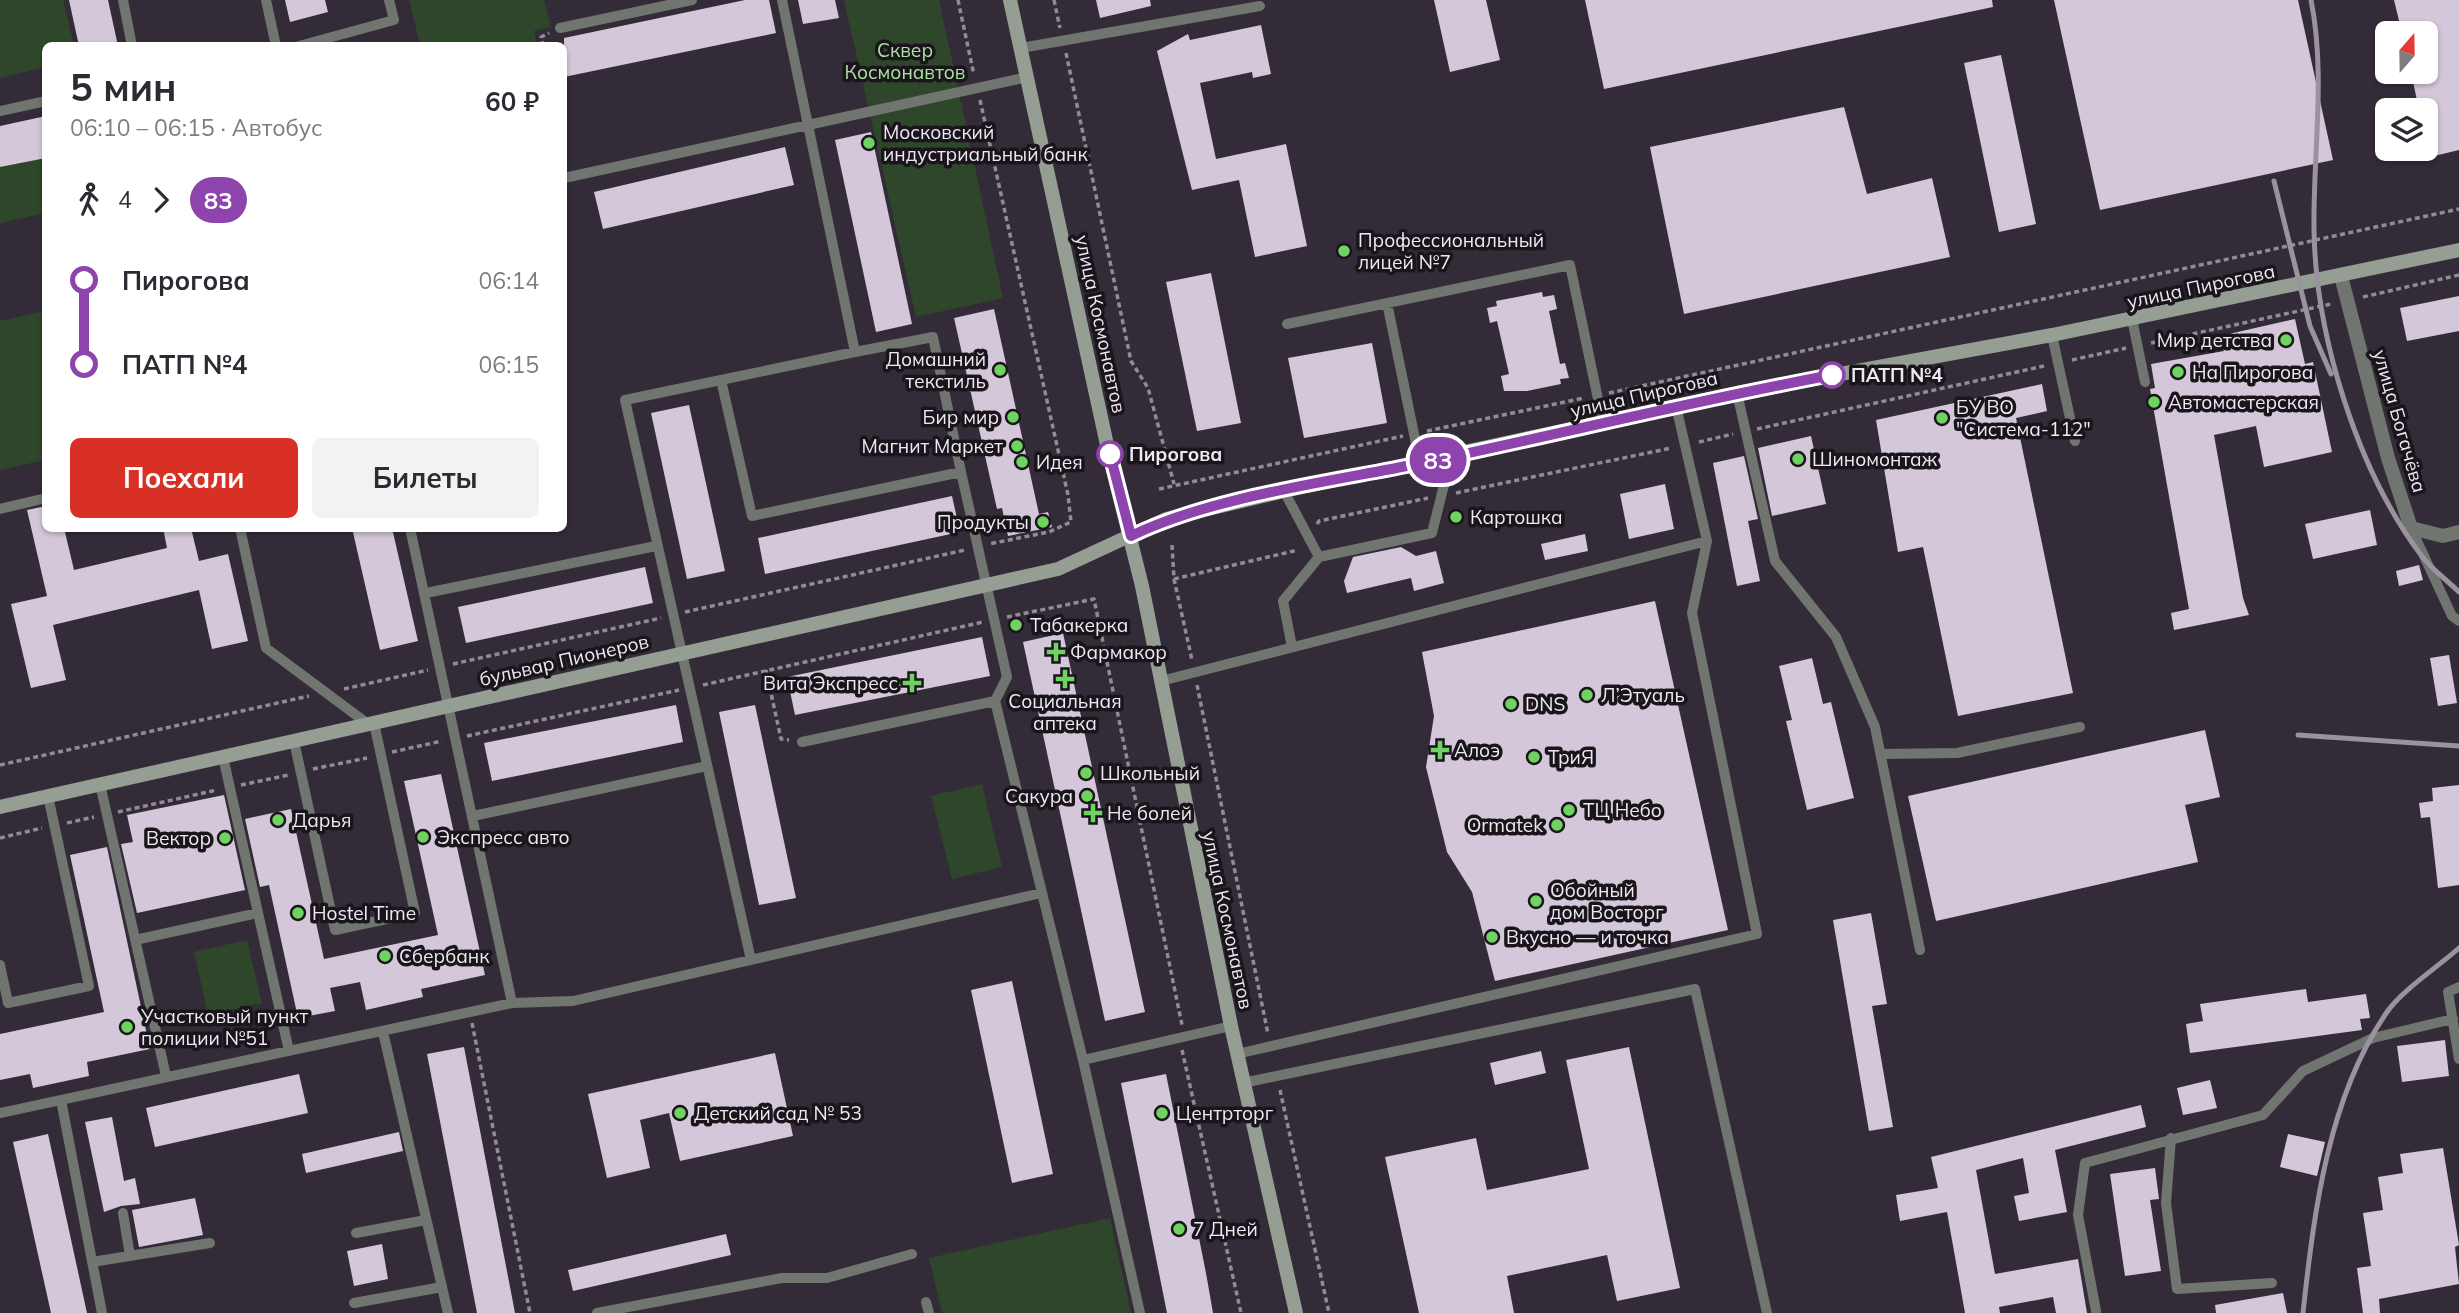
<!DOCTYPE html>
<html lang="ru">
<meta charset="utf-8">
<style>
:root{--surface:#fff;--page:#f2f2f3;--text:#2b2b33;--muted:#7c7c81;--accent:#d93025}
body{margin:0;font-family:Mulish,sans-serif;background:var(--page);color:var(--text);height:100vh;display:flex;flex-direction:column;font-size:26px;white-space:nowrap}
*{box-sizing:border-box;margin:0}
p{font-size:23px;color:var(--muted)}
.icon{flex:none;width:38px;height:38px;fill:none;stroke:currentColor;stroke-width:2;stroke-linecap:round;stroke-linejoin:round}
.map{position:relative;flex:1;overflow:hidden}
.drawer{position:absolute;left:42px;top:42px;width:525px;height:490px;display:flex;flex-direction:column;background:var(--surface);border-radius:10px;box-shadow:0 2px 5px #0004}
.drawer>*{flex:none}
.badge{padding:0 14px;border-radius:23px;font-size:24px;line-height:46px}
.needle{width:46px;rotate:20deg}
.tools{position:absolute;left:2375px;top:21px;display:grid;gap:14px}
.tools a{display:grid;place-items:center;width:63px;height:63px;border-radius:10px;background:var(--surface);box-shadow:0 2px 5px #0004;font-size:35px}
.map>.badge{position:absolute;translate:-50% -50%;box-shadow:0 0 0 4px #fff}
.legs{display:flex;align-items:center;gap:10px;height:77px;padding:0 28px;font-size:23px}
.legs p{margin-inline-start:auto}
.summary{display:flex;align-items:center;justify-content:space-between;height:119px;padding:0 28px}
h1{font-size:38px;font-weight:700;line-height:52px}
.cta{display:flex;gap:14px;margin-top:auto;padding:14px 28px}
.cta a{flex:1;height:80px;border-radius:10px;background:var(--accent);color:#fff;font-size:28px;font-weight:700;line-height:80px;text-align:center}
.cta a+a{background:var(--page);color:var(--text)}
ul{padding:0 28px;list-style:none}
li{display:flex;align-items:center;gap:24px;height:84px;font-size:26px}
li i{display:grid;place-items:center;width:10px;height:100%;margin:0 9px;background:currentColor}
li i::after{content:'';width:18px;height:18px;margin:-9px;border:5px solid;border-radius:50%;background:var(--surface)}
li p{margin-inline-start:auto}
li:first-child i{background:linear-gradient(#0000 50%,currentColor 0)}
li:last-child i{background:linear-gradient(currentColor 50%,#0000 0)}
.map>svg:first-child{display:block}
</style>
<div class="map">
<svg width="2459" height="1313" viewBox="0 0 2459 1313">
<rect width="100%" height="100%" fill="#342b39"/>
<path fill="#2e472a" d="M0,0h63l11,45 -28,1 -1,21 -45,11z
M409,0h135l7,27 -17,4 3,14h-117z
M844,0h95l64,298 -87,19z
M45,158v55l-45,10v-56z
M45,311v149l-45,10v-149z
M982,784l20,83 -50,12 -21,-83z
M247,940l15,63 -54,12 -14,-63z
M1110,1218l21,95h-189l-13,-55z"/>
<path fill="#d3c7d9" d="M69,0h39l10,46h-39z
M285,0h40l3,12 -38,10z
M745,0h24l7,33 -212,44v-39z
M798,0h37l4,18 -36,6z
M1096,0h54l1,6 -51,12z
M1434,0h52l14,60 -50,12z
M1585,0h407l1,7 -389,82z
M2054,0h244l35,160 -233,50z
M2394,0h65v150l-29,7 -4,-20v-27h-7l-8,-38h15v-39h-24z
M1261,25l10,49 -18,4 -1,-6 -52,11 16,76 70,-15 21,102 -52,11 -16,-77 -47,10 -35,-139 31,-17 2,6z
M2001,55l35,169 -37,8 -35,-169z
M1844,107l23,87 65,-16 18,79 -266,57 -34,-167z
M46,116v42l-46,9v-41z
M871,132l41,192 -36,8 -41,-192z
M785,147l9,38 -191,44 -9,-37z
M1211,273l30,150 -44,8 -31,-149z
M1542,292l1,5 11,-2 3,14 -8,2 11,53 5,-1 4,15 -9,1 1,5 -34,7h-23l-3,-15 8,-2 -12,-53 -7,2 -3,-15 10,-2 -1,-5z
M2459,296v35l-52,10 -7,-33z
M994,309l45,205 9,-2 4,15 -44,9 -6,-28 -5,1 -43,-191z
M2295,319l10,45 8,-2 19,90 -68,15 -8,-41 -42,9 29,163 6,17 -75,15 -3,-17 18,-4 -39,-220 5,-1 -4,-24 73,-13 -4,-15z
M1372,343l15,80 -83,15 -16,-80z
M2042,384l5,27 -31,7 57,275 -115,23 -35,-169 -25,5 -22,-132z
M689,405l36,166 -38,8 -36,-166z
M1811,436l15,68 -54,12 -14,-68z
M1744,456l14,63 -10,2 12,60 -23,5 -24,-123z
M1665,484l9,45 -45,10 -9,-45z
M952,496l8,36 -195,42 -7,-36z
M46,506v22h18l10,42 93,-22 -4,-20h28l8,33 29,-7 20,87 -36,8 -13,-59 -146,35 13,55 -35,8 -20,-84 36,-8 -20,-86z
M2370,510l7,35 -64,14 -8,-35z
M352,528h40l26,113 -38,9z
M1585,534l3,17 -43,9 -4,-16z
M1401,547l15,9 20,-5 8,32 -30,8 -3,-13 -64,15 -3,-12 9,-24z
M2419,565l4,15 -24,6 -3,-15z
M645,567l8,36 -187,40 -8,-36z
M1655,601l73,329 -233,51 -23,-89 -25,-40 -21,-85 8,-51 -12,-64z
M1063,633l82,379 -40,9 -82,-379z
M982,637l8,39 -195,39 -8,-38z
M2449,655l8,48 -19,3 -8,-48z
M1812,658l11,46 8,-2 23,96 -47,12 -21,-89 6,-1 -13,-54z
M676,705l7,37 -191,39 -8,-38z
M755,705l41,193 -37,7 -40,-193z
M2205,730l15,67 -35,8 13,57 -262,59 -28,-125z
M441,774l44,201 -64,14 2,8 -57,13 -6,-28 -30,6 5,23 -37,7 -29,-133 -9,2 -15,-68 46,-10 33,150 114,-24 -34,-154z
M2459,785v100l-21,3 -8,-71 -9,1 -2,-15 14,-2 -1,-13z
M224,795l21,95 -108,23 -16,-69 12,-2 -6,-27z
M107,847l43,202 -63,13 2,14 -56,12 -3,-14 -30,6v-46l104,-22 -34,-157z
M1871,913l16,91 -15,2 21,121 -24,4 -36,-211z
M1012,981l41,193 -41,9 -41,-193z
M2306,989l2,13 58,-8 4,24 -10,1 2,11 -172,23 -4,-29 17,-3 -3,-17z
M2445,1040l4,36 -47,6 -5,-36z
M464,1047l51,266h-38l-50,-259z
M1629,1047l51,241 -63,13 -10,-46 -100,21 7,37h-95l-34,-156 91,-19 11,52 102,-21 -23,-109z
M1541,1051l5,22 -51,12 -5,-22z
M775,1053l18,83 -113,25 -11,-48 -29,7 10,48 -43,10 -19,-84z
M299,1074l9,39 -153,34 -9,-39z
M1166,1074l40,199 7,40h-46l-46,-230z
M2210,1080l7,28 -34,7 -6,-27z
M2141,1105l5,22 -91,23 12,62 -48,9 -5,-25 15,-3 -6,-35 -47,12 19,104 83,-15 9,54h-31l-3,-16 -54,10 1,6h-35l-18,-101 -47,9 -4,-26 42,-7 -7,-31z
M112,1117l12,64 11,-3 5,26 -19,2 -17,6 -19,-90z
M399,1132l4,19 -97,22 -4,-19z
M48,1134l39,179h-36l-38,-171z
M2288,1134l37,8 -8,34 -37,-9z
M2443,1148l16,97 -4,2 4,37 -80,15 1,14h-17l-6,-45 14,-2 -8,-53 20,-3 -5,-33 25,-4 -3,-19z
M2155,1168l4,31 -9,1 11,71 -36,5 -15,-102z
M195,1198l8,37 -64,12 -7,-37z
M726,1234l5,21 -158,36 -5,-21z
M382,1244l6,35 -34,7 -7,-35z
M2283,1293l4,20h-71l-1,-8z"/>
<g fill="none" stroke-linecap="round" stroke-linejoin="round">
<path stroke="#928b96" stroke-width="3.5" stroke-dasharray="5 3.5" stroke-linecap="butt" d="M958,0l16,75
M1054,0l6,28
M543,46l-2,-9 8,-4
M1066,53l65,308 17,27 26,96
M980,100l88,395 3,27 -22,10 -60,12
M2363,297l96,-22
M2151,343l180,-39
M2072,360l54,-12
M1609,393l850,-184
M1757,429l287,-63
M1427,431l157,-33
M1699,442l34,-8
M1159,489l244,-53
M1456,493l215,-45
M1317,524l2,-3 109,-23
M1172,545l2,34 18,81
M1174,579l124,-29
M685,612l280,-62
M1007,617l87,-18 88,426
M453,664l208,-46
M766,670l15,69 8,1
M703,685l280,-63
M1197,685l71,349
M344,689l84,-19
M467,736l212,-46
M392,752l50,-11
M0,765l309,-69
M313,769l54,-11
M241,785l48,-10
M118,812l99,-22
M67,823l27,-6
M0,838l42,-10
M472,1023l58,290
M1182,1050l59,263
M1280,1090l49,223"/>
<path stroke="#70766f" stroke-width="10" d="M123,0l9,46
M266,0l10,46
M560,28l132,-28
M299,46l95,-26 -5,-20
M1021,48l239,-42
M1028,77l-220,48 47,227 -134,28 31,136 209,-44 46,205 -12,24 88,359 57,253
M0,111l46,-10
M564,178l244,-53 -26,-125
M1387,303l33,160
M2132,319l13,63
M1287,324l283,-59 33,158
M2052,335l23,106
M855,352l78,-15 28,135
M721,380l-96,20 126,560
M1737,393l38,168 61,76 39,90 45,223
M1284,491l35,66 113,-24 19,-76
M0,509l46,-11
M240,528l26,120 102,76
M410,528l102,475
M2411,528l41,88 7,5
M426,593l230,-47
M1292,647l-9,-46 36,-44
M1161,681l546,-140
M294,741l41,189 80,-17 -41,-190
M802,742l193,-41
M1881,754l76,-1 123,-26
M223,757l66,294
M100,784l66,292
M473,816l234,-50
M135,940l123,-27
M0,965l8,38 81,-17 -41,-190
M2459,987l-11,5 11,67
M383,1032l65,281
M1237,1054l520,-120 -65,-321 15,-72 -31,-135
M1083,1060l148,-34
M1243,1083l452,-94 72,324
M61,1100l41,213
M0,1113l512,-110 61,-2 468,-108
M2171,1138l-5,65 11,86 95,-6
M123,1213l7,43
M356,1233l70,-13
M92,1262l118,-19
M926,1302l3,11
M354,1303l88,-16
M2096,1311l-18,-96 7,-52 178,-48 40,-44 70,-33 80,-19
M597,1313l185,-35h45l85,-24"/>
<path stroke="#70766f" stroke-width="14" d="M2341,276l47,182 23,70 32,8 16,-4"/>
<path stroke="#959e93" stroke-width="14" d="M1010,0l99,454 33,132 89,440 65,287
M0,807l1058,-238 108,-50 118,-28 453,-98 315,-58 407,-85"/>
<path stroke="#9a929e" stroke-width="5" d="M2311,0c15,73 2,154 3,228 1,106 43,242 107,327 10,14 26,25 38,37
M2274,181l36,145 21,48
M2298,735l161,11
M2303,1313c11,-101 25,-216 84,-301 14,-21 52,-46 72,-64"/>
</g>
<g fill="none" stroke-linecap="round" stroke-linejoin="round">
<g stroke="#fff" stroke-width="16">
<path id="line-1" d="M1110,454l21,82c80,-39 197,-54 286,-72 139,-29 276,-63 415,-89"/>
</g>
<use href="#line-1" stroke="#8e44ad" stroke-width="10"/>
</g>
<g fill="#6ed360" stroke="#19151b" stroke-width="2.5">
<circle cx="869" cy="143" r="7"/>
<circle cx="1344" cy="251" r="7"/>
<circle cx="2286" cy="340" r="7"/>
<circle cx="1000" cy="370" r="7"/>
<circle cx="2178" cy="372" r="7"/>
<circle cx="2154" cy="402" r="7"/>
<circle cx="1013" cy="417" r="7"/>
<circle cx="1942" cy="418" r="7"/>
<circle cx="1017" cy="446" r="7"/>
<circle cx="1798" cy="459" r="7"/>
<circle cx="1022" cy="462" r="7"/>
<circle cx="1456" cy="517" r="7"/>
<circle cx="1043" cy="522" r="7"/>
<circle cx="1016" cy="625" r="7"/>
<path d="M1052.5 641.5h7v7h7v7h-7v7h-7v-7h-7v-7h7z"/>
<path d="M1061.5 668.5h7v7h7v7h-7v7h-7v-7h-7v-7h7z"/>
<path d="M908.5 672.5h7v7h7v7h-7v7h-7v-7h-7v-7h7z"/>
<circle cx="1587" cy="695" r="7"/>
<circle cx="1511" cy="704" r="7"/>
<path d="M1436.5 739.5h7v7h7v7h-7v7h-7v-7h-7v-7h7z"/>
<circle cx="1534" cy="757" r="7"/>
<circle cx="1086" cy="773" r="7"/>
<circle cx="1087" cy="796" r="7"/>
<circle cx="1569" cy="810" r="7"/>
<path d="M1089.5 802.5h7v7h7v7h-7v7h-7v-7h-7v-7h7z"/>
<circle cx="278" cy="820" r="7"/>
<circle cx="1557" cy="825" r="7"/>
<circle cx="423" cy="837" r="7"/>
<circle cx="225" cy="838" r="7"/>
<circle cx="1536" cy="901" r="7"/>
<circle cx="298" cy="913" r="7"/>
<circle cx="1492" cy="937" r="7"/>
<circle cx="385" cy="956" r="7"/>
<circle cx="127" cy="1027" r="7"/>
<circle cx="680" cy="1113" r="7"/>
<circle cx="1162" cy="1113" r="7"/>
<circle cx="1179" cy="1229" r="7"/>
</g>
<g fill="#fff" stroke="#8e44ad" stroke-width="3.5">
<circle cx="1832" cy="375" r="12"/>
<circle cx="1110" cy="454" r="12"/>
</g>
<g text-anchor="middle" dominant-baseline="central" stroke-width="7" stroke-linejoin="round" paint-order="stroke">
<g font-size="19" fill="#abe2a2" stroke="#19151b">
<text x="905" y="50">Сквер<tspan x="905" dy="22">Космонавтов</tspan></text>
</g>
<g font-size="19" fill="#eee8f1" stroke="#19151b" text-anchor="start">
<text x="883" y="132">Московский<tspan x="883" dy="22">индустриальный банк</tspan></text>
<text x="1358" y="240">Профессиональный<tspan x="1358" dy="22">лицей №7</tspan></text>
<text x="2272" y="340" text-anchor="end">Мир детства</text>
<text x="986" y="359" text-anchor="end">Домашний<tspan x="986" dy="22">текстиль</tspan></text>
<text x="2192" y="372">На Пирогова</text>
<text x="2168" y="402">Автомастерская</text>
<text x="1956" y="407">БУ ВО<tspan x="1956" dy="22">"Система-112"</tspan></text>
<text x="999" y="417" text-anchor="end">Бир мир</text>
<text x="1003" y="446" text-anchor="end">Магнит Маркет</text>
<text x="1812" y="459">Шиномонтаж</text>
<text x="1036" y="462">Идея</text>
<text x="1470" y="517">Картошка</text>
<text x="1029" y="522" text-anchor="end">Продукты</text>
<text x="1030" y="625">Табакерка</text>
<text x="1070" y="652">Фармакор</text>
<text x="898" y="683" text-anchor="end">Вита Экспресс</text>
<text x="1601" y="695">Л’Этуаль</text>
<text x="1065" y="701" text-anchor="middle">Социальная<tspan x="1065" dy="22">аптека</tspan></text>
<text x="1525" y="704">DNS</text>
<text x="1454" y="750">Алоэ</text>
<text x="1548" y="757">ТриЯ</text>
<text x="1100" y="773">Школьный</text>
<text x="1073" y="796" text-anchor="end">Сакура</text>
<text x="1583" y="810">ТЦ Небо</text>
<text x="1107" y="813">Не болей</text>
<text x="292" y="820">Дарья</text>
<text x="1543" y="825" text-anchor="end">Ormatek</text>
<text x="437" y="837">Экспресс авто</text>
<text x="211" y="838" text-anchor="end">Вектор</text>
<text x="1550" y="890">Обойный<tspan x="1550" dy="22">дом Восторг</tspan></text>
<text x="312" y="913">Hostel Time</text>
<text x="1506" y="937">Вкусно — и точка</text>
<text x="399" y="956">Сбербанк</text>
<text x="141" y="1016">Участковый пункт<tspan x="141" dy="22">полиции №51</tspan></text>
<text x="694" y="1113">Детский сад № 53</text>
<text x="1176" y="1113">Центрторг</text>
<text x="1193" y="1229">7 Дней</text>
</g>
<g font-size="19" fill="#eee8f1" stroke="#19151b">
<text transform="translate(2201 286) rotate(-12)">улица Пирогова</text>
<text transform="translate(1101 324) rotate(78)">улица Космонавтов</text>
<text transform="translate(1644 394) rotate(-13)">улица Пирогова</text>
<text transform="translate(2400 421) rotate(74)">улица Богачёва</text>
<text transform="translate(564 660) rotate(-13)">бульвар Пионеров</text>
<text transform="translate(1228 920) rotate(78)">улица Космонавтов</text>
</g>
<g font-size="19" font-weight="bold" fill="#eee8f1" stroke="#19151b" text-anchor="start">
<text x="1851" y="375">ПАТП №4</text>
<text x="1129" y="454">Пирогова</text>
</g>
</g>
</svg>
<div class="tools">
<a><svg class="needle" viewBox="-14 -14 28 28"><path d="M0-13l5 13h-10z" fill="#e53935"/><path d="M0 13l5-13h-10z" fill="#7c7c81"/></svg></a>
<a><svg class="icon" aria-label="layers" viewBox="0 0 24 24"><path d="M12 4l9 5-9 5-9-5zM3 14l9 5 9-5"/></svg></a>
</div>
<b class="badge" style="left:1438px;top:460px;background:#8e44ad;color:#fff">83</b>
<section class="drawer">
<div class="summary"><div><h1>5 мин</h1><p>06:10 – 06:15 · Автобус</p></div><b>60 ₽</b></div>
<div class="legs"><svg class="icon" aria-label="walk" viewBox="0 0 24 24"><circle cx="13" cy="4" r="2"/><path d="M13 8l-2 6 4 7M11 14l-3 7M7 12l3-4h3l4 4"/></svg>4<svg class="icon" aria-label="forward" viewBox="0 0 24 24"><path d="M9 5l7 7-7 7"/></svg><b class="badge" style="background:#8e44ad;color:#fff">83</b></div>
<ul>
<li><i style="color:#8e44ad"></i><b>Пирогова</b><p>06:14</p></li>
<li><i style="color:#8e44ad"></i><b>ПАТП №4</b><p>06:15</p></li>
</ul>
<div class="cta"><a>Поехали</a><a>Билеты</a></div>
</section>
</div>
